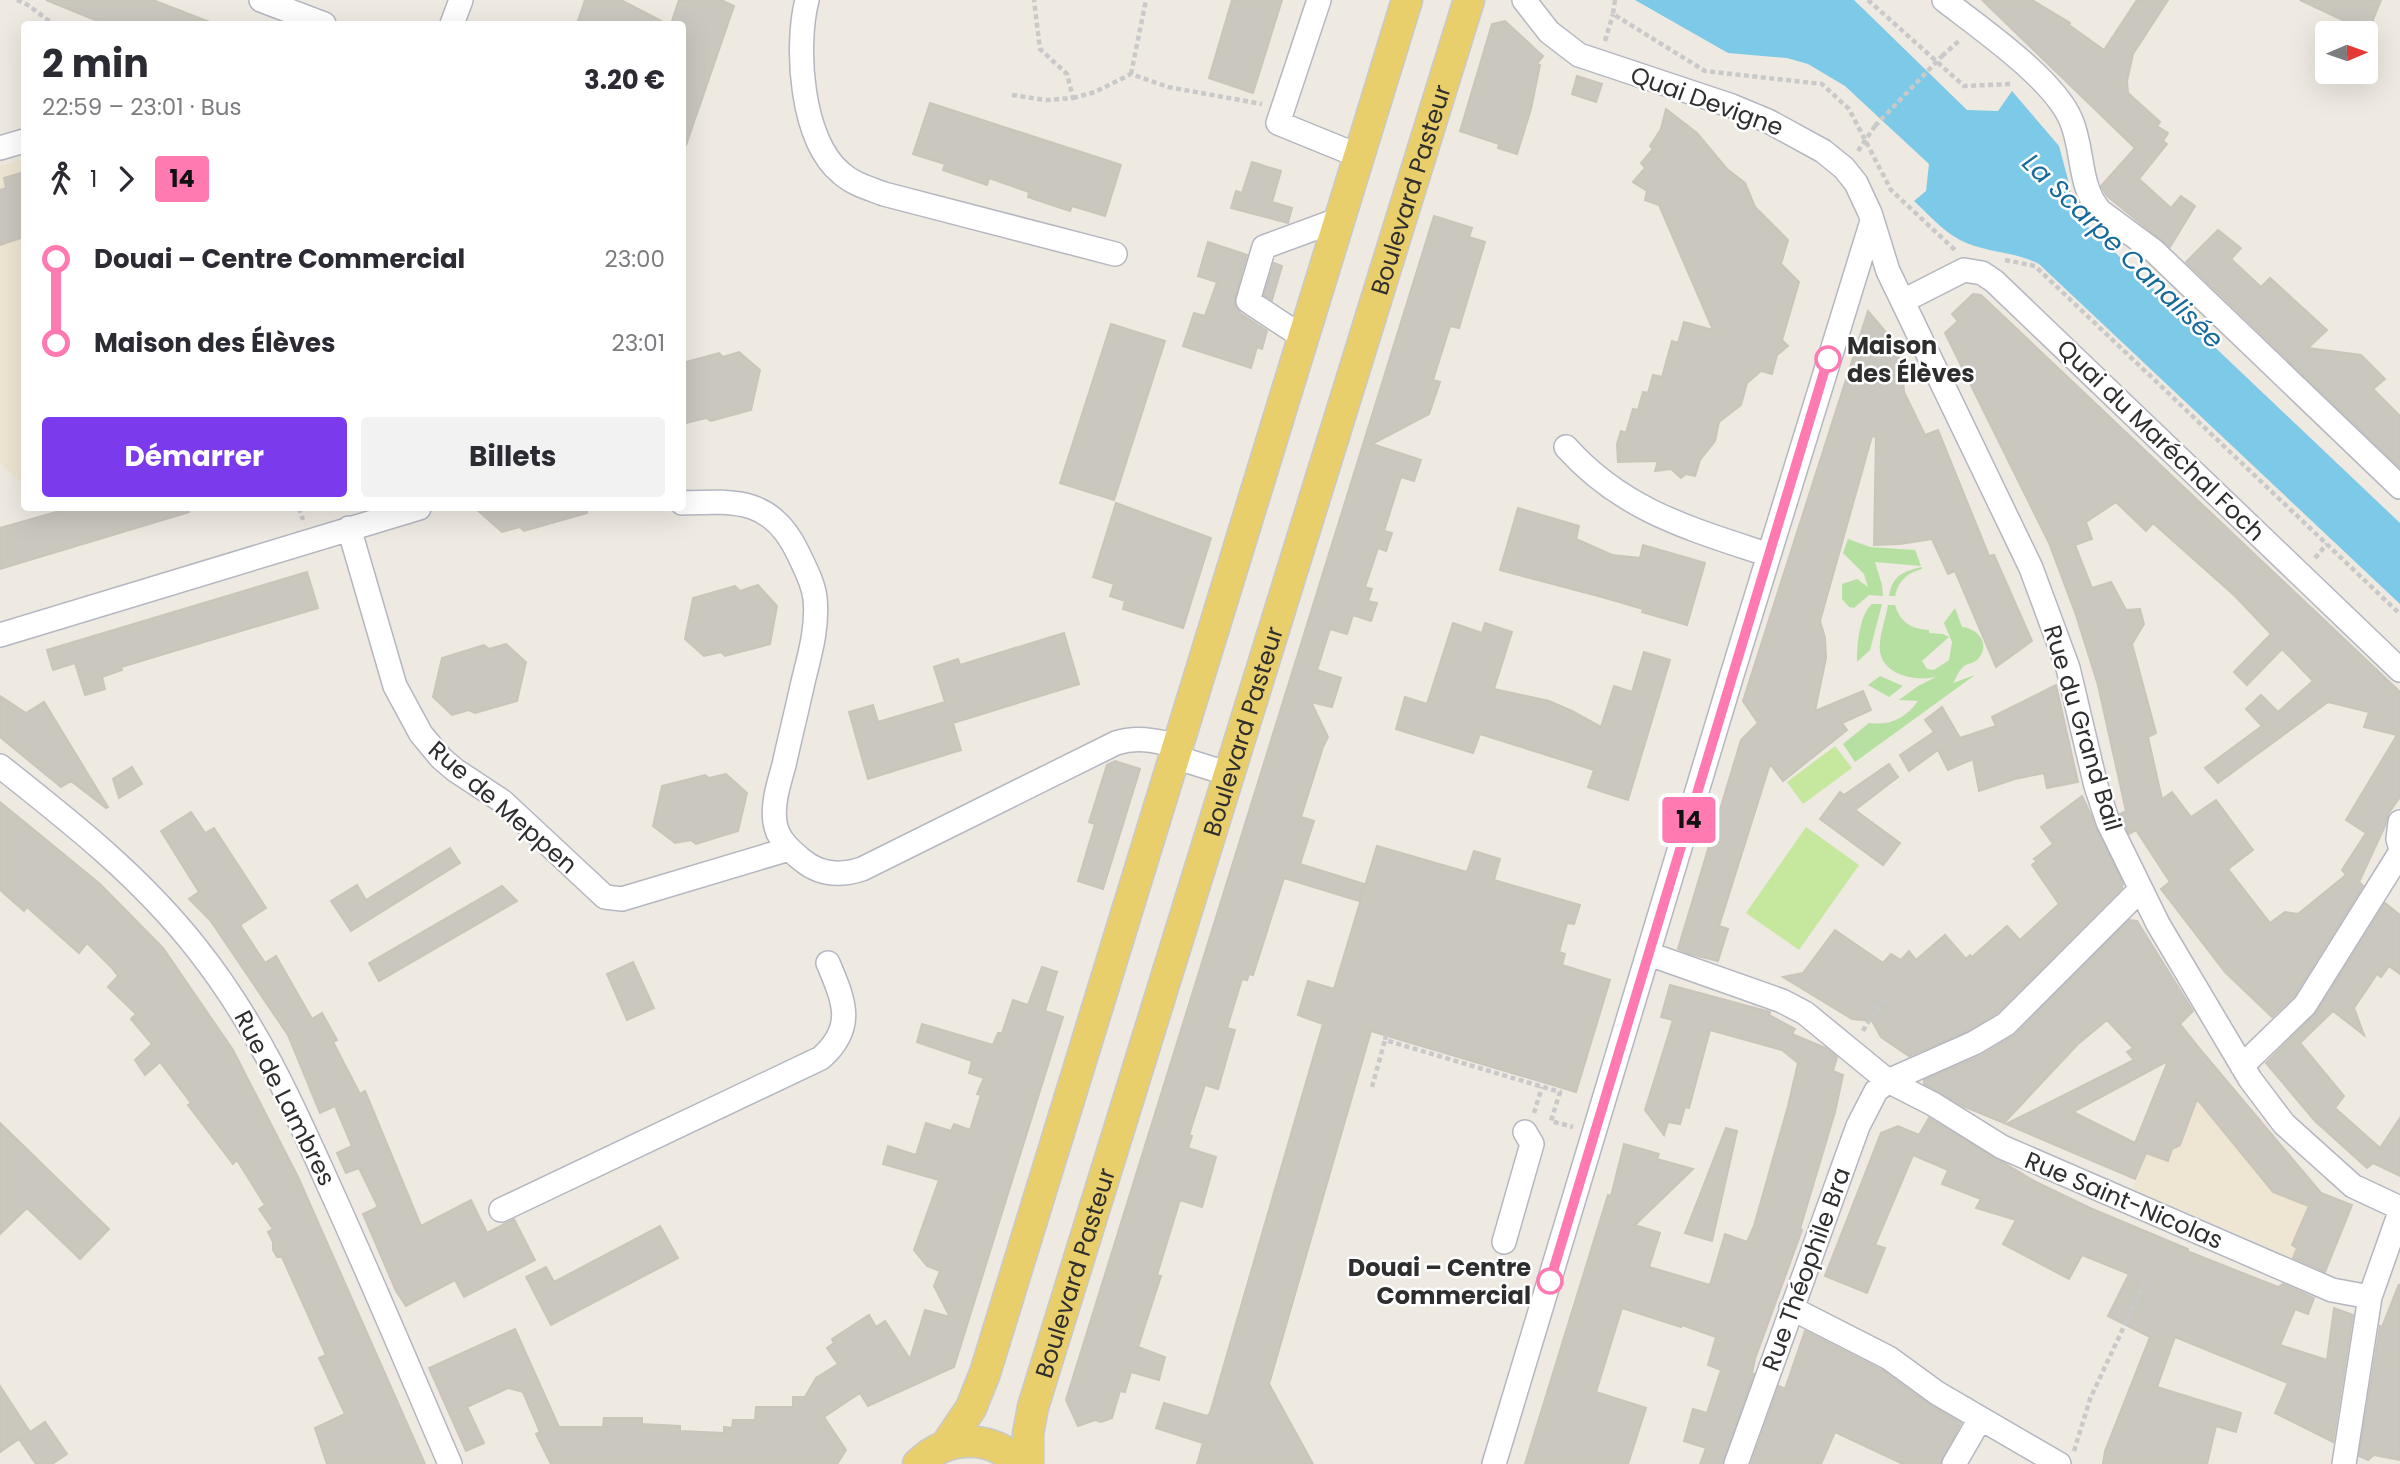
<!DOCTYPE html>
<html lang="fr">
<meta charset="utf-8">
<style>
:root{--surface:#fff;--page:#f2f2f3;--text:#2b2b33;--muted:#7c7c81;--accent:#7c3aed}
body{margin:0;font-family:Poppins,sans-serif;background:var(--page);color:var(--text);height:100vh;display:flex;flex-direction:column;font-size:26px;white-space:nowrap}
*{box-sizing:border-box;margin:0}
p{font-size:23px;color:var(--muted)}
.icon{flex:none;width:38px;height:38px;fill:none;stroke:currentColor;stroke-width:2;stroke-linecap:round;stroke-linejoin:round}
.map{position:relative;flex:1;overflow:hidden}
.details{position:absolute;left:21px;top:21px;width:665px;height:490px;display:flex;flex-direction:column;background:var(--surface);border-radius:7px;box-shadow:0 7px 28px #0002}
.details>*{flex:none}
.badge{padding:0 14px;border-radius:5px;font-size:24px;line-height:46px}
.needle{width:46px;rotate:88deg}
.fabs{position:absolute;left:2315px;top:21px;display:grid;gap:14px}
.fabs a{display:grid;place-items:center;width:63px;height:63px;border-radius:7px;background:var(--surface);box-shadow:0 7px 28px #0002;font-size:35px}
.map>.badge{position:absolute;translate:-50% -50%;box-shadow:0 0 0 4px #fff}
.legs{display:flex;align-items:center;gap:10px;height:77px;padding:0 21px;font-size:23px}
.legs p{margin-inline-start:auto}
.head{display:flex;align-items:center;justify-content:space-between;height:119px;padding:0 21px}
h1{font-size:38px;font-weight:700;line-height:52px}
.cta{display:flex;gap:14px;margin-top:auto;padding:14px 21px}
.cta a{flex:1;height:80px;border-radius:7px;background:var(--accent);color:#fff;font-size:28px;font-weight:700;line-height:80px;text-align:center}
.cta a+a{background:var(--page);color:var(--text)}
ul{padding:0 21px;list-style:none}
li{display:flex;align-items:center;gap:24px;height:84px;font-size:26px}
li i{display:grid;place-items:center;width:10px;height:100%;margin:0 9px;background:currentColor}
li i::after{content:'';width:18px;height:18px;margin:-9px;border:5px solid;border-radius:50%;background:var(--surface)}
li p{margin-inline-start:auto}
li:first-child i{background:linear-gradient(#0000 50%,currentColor 0)}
li:last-child i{background:linear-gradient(currentColor 50%,#0000 0)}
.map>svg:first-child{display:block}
</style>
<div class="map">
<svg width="2400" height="1464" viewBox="0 0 2400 1464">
<rect width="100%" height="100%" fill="#eee9e1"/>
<path fill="#eee6d2" d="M24,159v322l-4,1 -20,-19v-297z
M2203,1053l117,139 32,13 -26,64 -33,-11 -160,-69 44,-115z"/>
<path fill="#b6e0a2" d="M1848,539l22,8 45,3 6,16 -46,-4 7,23 1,11 -14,-1 -15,13 -5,-1 -7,-8v-15l15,-5 11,8 -4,-13 -21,-21z
M1922,567v2c-15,4 -24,12 -27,27h-6c3,-20 14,-25 33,-29z
M1872,604h10l-12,46 -13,12c0,-16 2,-47 15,-58z
M1888,605h7c5,17 16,24 34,25v3l14,1 6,3 -27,24 5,8 7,1 15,-10 3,-18 -8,-19 11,-15 7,19c16,1 30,18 15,33 -4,4 -11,3 -15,8 -4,4 -6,11 -9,15l22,-8 -120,87 -12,-18 26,-21c21,3 37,-5 49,-22l-19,-1 19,-14 18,-9c-22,5 -60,-3 -56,-34 1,-13 6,-26 8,-38z
M1880,676l23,10 -14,11 -21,-12z"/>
<path fill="#c6e79e" d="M1835,746l17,22 -49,36 -16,-22z
M1806,827l53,38 -60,85 -53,-37z"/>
<path fill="#7cc9e8" d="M1635,0h219l113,110 31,1 14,-20 47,55 11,41 1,18 11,16 318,302v81l-361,-340c-24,-13 -54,-11 -79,-24 -17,-9 -32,-26 -46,-39l12,-10 3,-27 -84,-78 -37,-22 -21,-6 -59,-5z"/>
<path fill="#cac7bf" stroke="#cac5bb" stroke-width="2" fill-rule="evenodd" d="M46,0h107l59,23 -107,1z
M585,0h36l46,24h-90z
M679,0h42l13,6 -48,139h-4v-121h-11z
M1232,0h50l-29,93 -44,-15z
M1982,0h50l38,23 -1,2 35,25 33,-50h31l-35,54 -6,27 1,12 32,29 -3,4 11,7 -5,8 4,3 -28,35 32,29 10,-12 14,10 -25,41 -63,-51 -6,-10 34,-38z
M2300,0h81l-13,32z
M1505,21l38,35 -6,8 3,1 -9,44 -14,45 -19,-6 1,-4 -39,-13 32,-107z
M1577,76l25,8 -6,18 -24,-8z
M930,103l191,62 -16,51 -33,-10 -2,5 -42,-14 1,-5 -40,-14 -2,7 -44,-15 2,-6 -32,-10z
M1666,109l31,24 30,36 18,14 10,24 33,33 -7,24 18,18 -17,58 6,6 -11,9 -5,19 -11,-3 -14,12 -6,22 -22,17 -4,19 -15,19 -5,16 -9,-2 -5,4 -10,-9 -16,2 3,-10 -40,1 -1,-18 4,-13 5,2 7,-24 5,1 5,-18 5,1 5,-18 9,2 10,-36 6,2 6,-21 29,8 -54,-125 -14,-5 2,-9 -14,-9 12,-14 -4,-5 12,-14 -3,-3 11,-17z
M1252,162l29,9 -9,31 20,6 -4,15 -57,-15 5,-17 6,2z
M24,172v65l-24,8v-55l6,-2 -2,-10z
M1434,216l38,12 -3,9 16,5 -26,86 -9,-2 -17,54 7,2 -11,32 -57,30 49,16 -7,21 -13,-4 -17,54 8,2 -6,18 -8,-3 -13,39 7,2 -4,12 9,2 -6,18 -18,-6 -6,19 -17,-5 -13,41 24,8 -9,29 -21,-5 17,35 -5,10 -22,70 13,4 -14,43 64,20 -5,17 -75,-23 -31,97 -4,-1 -2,6 -5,-1 -15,49 8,2 -17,59 -13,-4 -16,50 3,1 -4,12 28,9 -14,50 -22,-7 -23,75 4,1 -23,71 27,10 -6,23 -28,-8 -6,20 -5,-1 -8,27 -11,4 -6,-2 -17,6 -12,-26z
M2218,230l23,18 -10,11 30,28 9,-9 57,52 -19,18 53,7 24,24 -12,10 27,27v52l-214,-206z
M1208,242l39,13 -12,42v8l5,8 27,18 -5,18 -5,-2 -6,21 -68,-22 11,-33 11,3 12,-34 -19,-6z
M1274,263l8,3 -10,34 -8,-5z
M1973,294l8,1 419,397v105l-12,17 -3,12 -26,56 4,4 -69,110 -22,21 -47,-45 -64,-83 9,-7 -34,-52 -7,4 -8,-17 -1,-3 6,-3 -28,-126 -22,-70 -27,-72 -104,-210 13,-12 -6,-7zM2116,502l30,29 7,-8 82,73 36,38 -37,38 13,13 35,-36 31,32 -35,31 -17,-17 -15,14 16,17 -57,42 13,15 110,-81 41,10 -5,15 33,8 -51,85 20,13 -24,37 4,5 -48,39 -13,-2 -15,11 -42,-54 25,-19 -37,-50 -25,17 -19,-25 -10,7 -14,-62 8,-4 -24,-89 12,-20 -4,-15 -14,1 -15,-28 -19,6 -17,-43 17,-6 -6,-17z
M1868,311l22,26 12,28 2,27 21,43 13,-5 51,126 5,-1 38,86 -36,26 -41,-96 -7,3 -16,-35 -32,5 -26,1 2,-108 -4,-1 -52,185 5,17 1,20 -11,53 48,-20 8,19 -29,13 5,7 -64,51 -13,-17 -51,162 9,3 -10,32 -28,-7 -12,-5 63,-209 17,-17 -15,-22z
M1111,324l54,17 -51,159 -54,-17z
M739,352l21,18 -9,40 -40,11 -5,-3 -24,6v-61l37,-10 4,4z
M1116,503l95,35 -28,90 -60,-19 2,-8 -15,-5 4,-12 -21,-7z
M70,508h118l1,4 -189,57v-41z
M475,508h112v5l-63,18 -4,-4 -18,5z
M1518,508l61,18 -3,13 36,16 28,3 3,-13 62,18 -18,62 -45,-13 1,-3 -41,-12 -102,-27z
M307,572l11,36 -197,59 1,3 -20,7 3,12 -20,6 -10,-32 -22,7 -6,-20z
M758,585l19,21 -7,38 -45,12 -4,-4 -17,4 -19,-17 8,-41 42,-12 5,5z
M1453,623l29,10 3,-10 27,9 -18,57 55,12 23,10 29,16 13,-41 18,6 12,-40 26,8 -42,140 -40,-13 6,-17 -114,-36 -7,19 -77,-24 9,-32 22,7z
M1064,633l15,51 -126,39 8,27 -93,29 -19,-67 24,-7 5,17 67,-20 -11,-35 24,-8 2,6z
M506,644l20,18 -9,39 -42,12 -6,-3 -17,5 -19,-18 9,-39 42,-13 5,4z
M2056,685l22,97 -31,6 -3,-15 -29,6 -36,12 -6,-32 -25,11 -10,-20 -29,21 -9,-16 34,-23 -9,-12 17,-13 18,31 36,-12 -4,-9z
M0,696l26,17 18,-11 64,105 -2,1 -35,-27 -10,6 -61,-50z
M1115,761l25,8 -37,120 -25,-8 17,-57 -6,-2 18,-57z
M1889,764l9,13 -43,33 45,33 -17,22 -63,-46 20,-27 4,3z
M132,767l10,17 -23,14 -6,-19z
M726,774l21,19 -9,38 -42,13 -5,-4 -16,3 -22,-17 9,-40 43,-11 4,3z
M2082,796l41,87 -1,5 -125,125 -29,18 -59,25 -28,-19 -9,-16 -20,-2 -69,-42 20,-4 32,-43 48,33 8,-9 10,6 8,-9 7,9 29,-25 21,24 4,-4 2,2 35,-31 13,14 39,-36 -27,-39 5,-4 -3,-2 19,-15 -12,-17z
M0,802l100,82 63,64 70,102 65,127 127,287h-98l-12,-36 30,-14 -26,-56 7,-3 -44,-98h-5l-4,-7v-8l-5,-10 5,-3 -14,-20 6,-4 -28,-45 -4,4 -45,-59 3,-2 -31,-41 -15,13 -10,-15 17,-16 -21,-25 5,-5 -28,-27 10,-11 -6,-8 -25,-25 -8,10 -52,-46 -3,4 -24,-21z
M191,812l14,21 9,-5 52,80 -26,17 25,38 11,-7 36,63 10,-6 15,27 -4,2 27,52 5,-3 56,135 50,-26 16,33 27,-14 21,41 -71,37 -9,-17 -49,26 -10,-15 -33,-77 15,-7 -19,-39 -13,5 -9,-20 15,-7 -17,-40 -15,7 -32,-78 -78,-115 -21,-21 10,-7 -38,-61z
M1377,846l90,26 7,-21 26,8 -6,21 86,25 -6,19 -7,-1 -8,29 6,2 -3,11 48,15 -34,112 -205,-61 -102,353 44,80h-116l6,-21 -47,-15 8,-25 43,13 3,-3 113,-389 -25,-9 10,-34 26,8z
M450,848l10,15 -109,68 -20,-30 26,-16 9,15z
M502,886l15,15 -138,80 -10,-18z
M2385,903l15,12v59l-11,-8 -8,11 -4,-3 -23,34 10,27 -31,-24 -33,32 44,53 -9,12 45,40 20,-30v58l-27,-13 -6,5 -52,-47 -49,-58 51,-51z
M2129,920l8,1 56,90 -13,13 24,30 117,139 31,12 -27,67 -32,-14 4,-10 -5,-3 17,-39 -36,-14 -76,-93 -17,46 -8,4 -4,12 -22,-8 -11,26 -129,-55 128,-64 -7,-8 6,-4 -26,-28 -29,24 -74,79 -41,-17 -39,-22v-4l56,-24 36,-22zM2168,1061l-33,82 -62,-31 89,-48z
M633,962l21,46 -27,12 -20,-46z
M1042,967l15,5 -12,39 18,6 -109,350 -86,39 -8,-13 -36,24 22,33 -9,14h-286l-15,-30 4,-2 -17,-40 -15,-4 -41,19 17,36 -18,8 -37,-83 86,-39 44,98h44l1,-9h38v6l38,2v5l44,2v-6l8,1 1,-8h22l1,-13h37v-10h12l11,-19 22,-14 -11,-16 7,-5 -2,-4 37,-24 7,12 9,-6 25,38 15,-49 25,7 -16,-31 6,-15 -13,-5 -13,-16 25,-70 -56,-16 5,-18 28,9 10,-32 25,8 3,-7 16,6 11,-35 -4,-1 7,-16 -15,-5 3,-12 -55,-19 5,-18 71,21 5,-12h4l11,-33 15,5z
M1670,985l100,27 -1,3 26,14 -3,5 34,14 11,9 -4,14 10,4 -8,37 -35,117 2,1 -47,129 -3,14 2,1 -32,90h-22l6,-16 -22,-7 9,-32 14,4 14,-43 -13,-5 8,-28 -34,-12 -1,2 -59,-19 -26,84 50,16 -18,56h-103l83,-269 3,1 13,-52 35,10 -2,5 36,10 -58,56 25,8 -11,34 61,18 15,-51 22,8 7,-16 34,-120 10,-43 -16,-13 -72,-20 -21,78 -4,-1 -5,17 -12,-2 -4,13 -19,-25 28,-90 -12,-3z
M1929,1118l107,64 54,26 98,41 -1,2 91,36 5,-3 31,14 -6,16 -13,-5 -15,36 47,15 7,-52 19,7 -20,127 -58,-29 13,-30 -113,-46 -18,50 84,26 -5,19 -20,-6 -9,38h-104l2,-13 45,-114 -42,-21 21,-42 -47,-19 -13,24 -66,-35 13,-24 -40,-12 5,-9 -39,-15 6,-14 -35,-15 -38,90 10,3 -18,45 -42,-17 56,-143 17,-7 21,9z
M0,1123l109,106 -29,30 -53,-51 -27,26z
M1726,1128l11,3 -25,110 -27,-8z
M660,1226l18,32 -127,67 -25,-48 20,-10 8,15z
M2399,1284l1,176 -26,-5 -6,5 -9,-4 21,-130 2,1z
M1805,1331l77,39 47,34 32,19 -21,41h-37l-68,-32 -14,32h-70l28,-78 6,3z
M0,1386l30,46 15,-10 22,32 -15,10h-16l-17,-25 3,-2 -22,15z"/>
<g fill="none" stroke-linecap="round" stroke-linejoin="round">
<g stroke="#b5b7c0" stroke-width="26">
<path id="minor" d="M261,0l63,24
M807,0c-12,47 -6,140 34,173 12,11 27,15 43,21l231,60
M1319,0l-41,123 81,33
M1524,0l25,32 30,23 153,51 36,15 55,30 21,17 12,15 14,30 18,58 143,297 37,100 28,118 12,36 50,102 92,155 34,45 69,62 47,22
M1944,0c36,28 110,79 127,120 13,30 7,66 29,91l54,40 246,236
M452,24l9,-24
M0,148l24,-7
M1903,301l61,-31 18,3 12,8 406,389
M1304,338l-56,-37 16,-54 76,-28
M1566,447c57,64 125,82 203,108
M682,503c54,-2 90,-5 116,50 7,15 15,29 17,45 3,29 -5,56 -12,84 -6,28 -13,55 -19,83 -5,18 -12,39 -9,57 2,17 15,28 27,38 18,15 39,16 60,9l254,-126c22,-7 40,-2 62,3
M349,528l46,158 26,48 20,24 14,12 47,31 103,96 17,2 167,-50
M0,635l419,-127
M1175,757l54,17
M0,766c71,56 142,112 198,184 57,72 94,153 131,236 42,92 81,185 121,278
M2400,822l-2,17 2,7
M1649,954l133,47 23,12 83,68 45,23 69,43 330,143 38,7
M2242,1066l63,-61 95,-152
M501,1210l320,-152c35,-31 23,-57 7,-95
M1504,1242l28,-98 -7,-12
M1791,1308l98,50 48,35 122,71
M1494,1464l238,-789 140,-454
M1736,1464l122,-338 18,-35 12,-10 86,-38 32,-19 134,-134
M1954,1464l26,-45
M2344,1464l26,-167 30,-85"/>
</g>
<g stroke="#c9c9c9" stroke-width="33">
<g id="major">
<path d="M946,1445l25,-37 14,-35 422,-1373"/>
<path d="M918,1464c29,-29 73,-30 102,0"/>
<path id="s1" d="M1028,1464v-30l5,-27 436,-1407"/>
</g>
</g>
<path stroke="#c9c9c9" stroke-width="4.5" stroke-dasharray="5 3.5" stroke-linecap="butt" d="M17,0l11,5 25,19
M1615,0l-2,14 92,57 117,13 27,25 42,81 65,61
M1868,0l96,86 48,-2
M1605,41l8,-27
M1942,56l18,-16
M1131,74l15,-74
M1012,95l34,5 27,-2 -6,-24 -27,-25 -6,-49
M1073,98l22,-6 36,-18 37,13 94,17
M1858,151l17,-25
M2005,260l30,6 365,348
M299,508l4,12
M2315,558l12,-14
M1863,1031l12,-21 11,-13
M1386,1035l-1,5 175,52 -9,29 22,6
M1372,1087l13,-47
M1534,1113l8,-26
M2074,1451l16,-52 57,-122"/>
<use href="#minor" stroke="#fff" stroke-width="23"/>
<use href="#major" stroke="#e9cf6b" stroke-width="30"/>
<path stroke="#c9c9c9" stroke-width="4.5" stroke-dasharray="5 3.5" stroke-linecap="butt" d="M1875,126l67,-70"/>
</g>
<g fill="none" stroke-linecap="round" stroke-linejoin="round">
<g stroke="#fff" stroke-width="16">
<path id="line-1" d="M1550,1281l278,-922"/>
</g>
<use href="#line-1" stroke="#ff7ab1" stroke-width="10"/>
</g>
<g fill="#fff" stroke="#ff7ab1" stroke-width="3.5">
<circle cx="1828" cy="359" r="12"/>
<circle cx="1550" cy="1281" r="12"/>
</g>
<g text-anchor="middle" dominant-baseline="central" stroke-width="5" stroke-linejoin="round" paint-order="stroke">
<g font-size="24" fill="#2e2e2e" stroke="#fff">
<text transform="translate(1707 101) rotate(20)">Quai Devigne</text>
<text stroke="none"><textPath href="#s1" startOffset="1332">Boulevard Pasteur</textPath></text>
<text transform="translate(2161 440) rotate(44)">Quai du Maréchal Foch</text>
<text transform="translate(2083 728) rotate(73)">Rue du Grand Bail</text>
<text stroke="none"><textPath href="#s1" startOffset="765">Boulevard Pasteur</textPath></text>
<text transform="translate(503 807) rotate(41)">Rue de Meppen</text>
<text transform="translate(285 1098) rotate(63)">Rue de Lambres</text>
<text transform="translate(2124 1200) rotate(23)">Rue Saint-Nicolas</text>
<text transform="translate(1806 1269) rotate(-70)">Rue Théophile Bra</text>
<text stroke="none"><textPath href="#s1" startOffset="198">Boulevard Pasteur</textPath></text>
</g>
<g font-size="24" font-weight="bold" fill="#2e2e2e" stroke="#fff" text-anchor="start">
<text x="1847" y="345">Maison<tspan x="1847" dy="28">des Élèves</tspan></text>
<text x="1531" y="1267" text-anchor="end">Douai – Centre<tspan x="1531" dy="28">Commercial</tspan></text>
</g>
<g font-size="26" font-style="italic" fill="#166999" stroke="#fff">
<text transform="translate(2123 251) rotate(44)">La Scarpe Canalisée</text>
</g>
</g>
</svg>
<div class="fabs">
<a><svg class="needle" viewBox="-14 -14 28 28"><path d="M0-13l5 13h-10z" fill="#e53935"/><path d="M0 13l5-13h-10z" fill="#7c7c81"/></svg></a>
</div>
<b class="badge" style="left:1689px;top:820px;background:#ff7ab1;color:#111">14</b>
<section class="details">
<div class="head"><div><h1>2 min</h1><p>22:59 – 23:01 · Bus</p></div><b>3.20 €</b></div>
<div class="legs"><svg class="icon" aria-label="walk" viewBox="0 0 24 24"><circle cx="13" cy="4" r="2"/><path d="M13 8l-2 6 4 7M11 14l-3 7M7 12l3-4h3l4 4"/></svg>1<svg class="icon" aria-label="forward" viewBox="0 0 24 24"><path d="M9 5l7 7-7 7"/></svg><b class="badge" style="background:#ff7ab1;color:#111">14</b></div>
<ul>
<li><i style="color:#ff7ab1"></i><b>Douai – Centre Commercial</b><p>23:00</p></li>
<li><i style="color:#ff7ab1"></i><b>Maison des Élèves</b><p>23:01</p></li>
</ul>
<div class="cta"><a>Démarrer</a><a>Billets</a></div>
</section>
</div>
